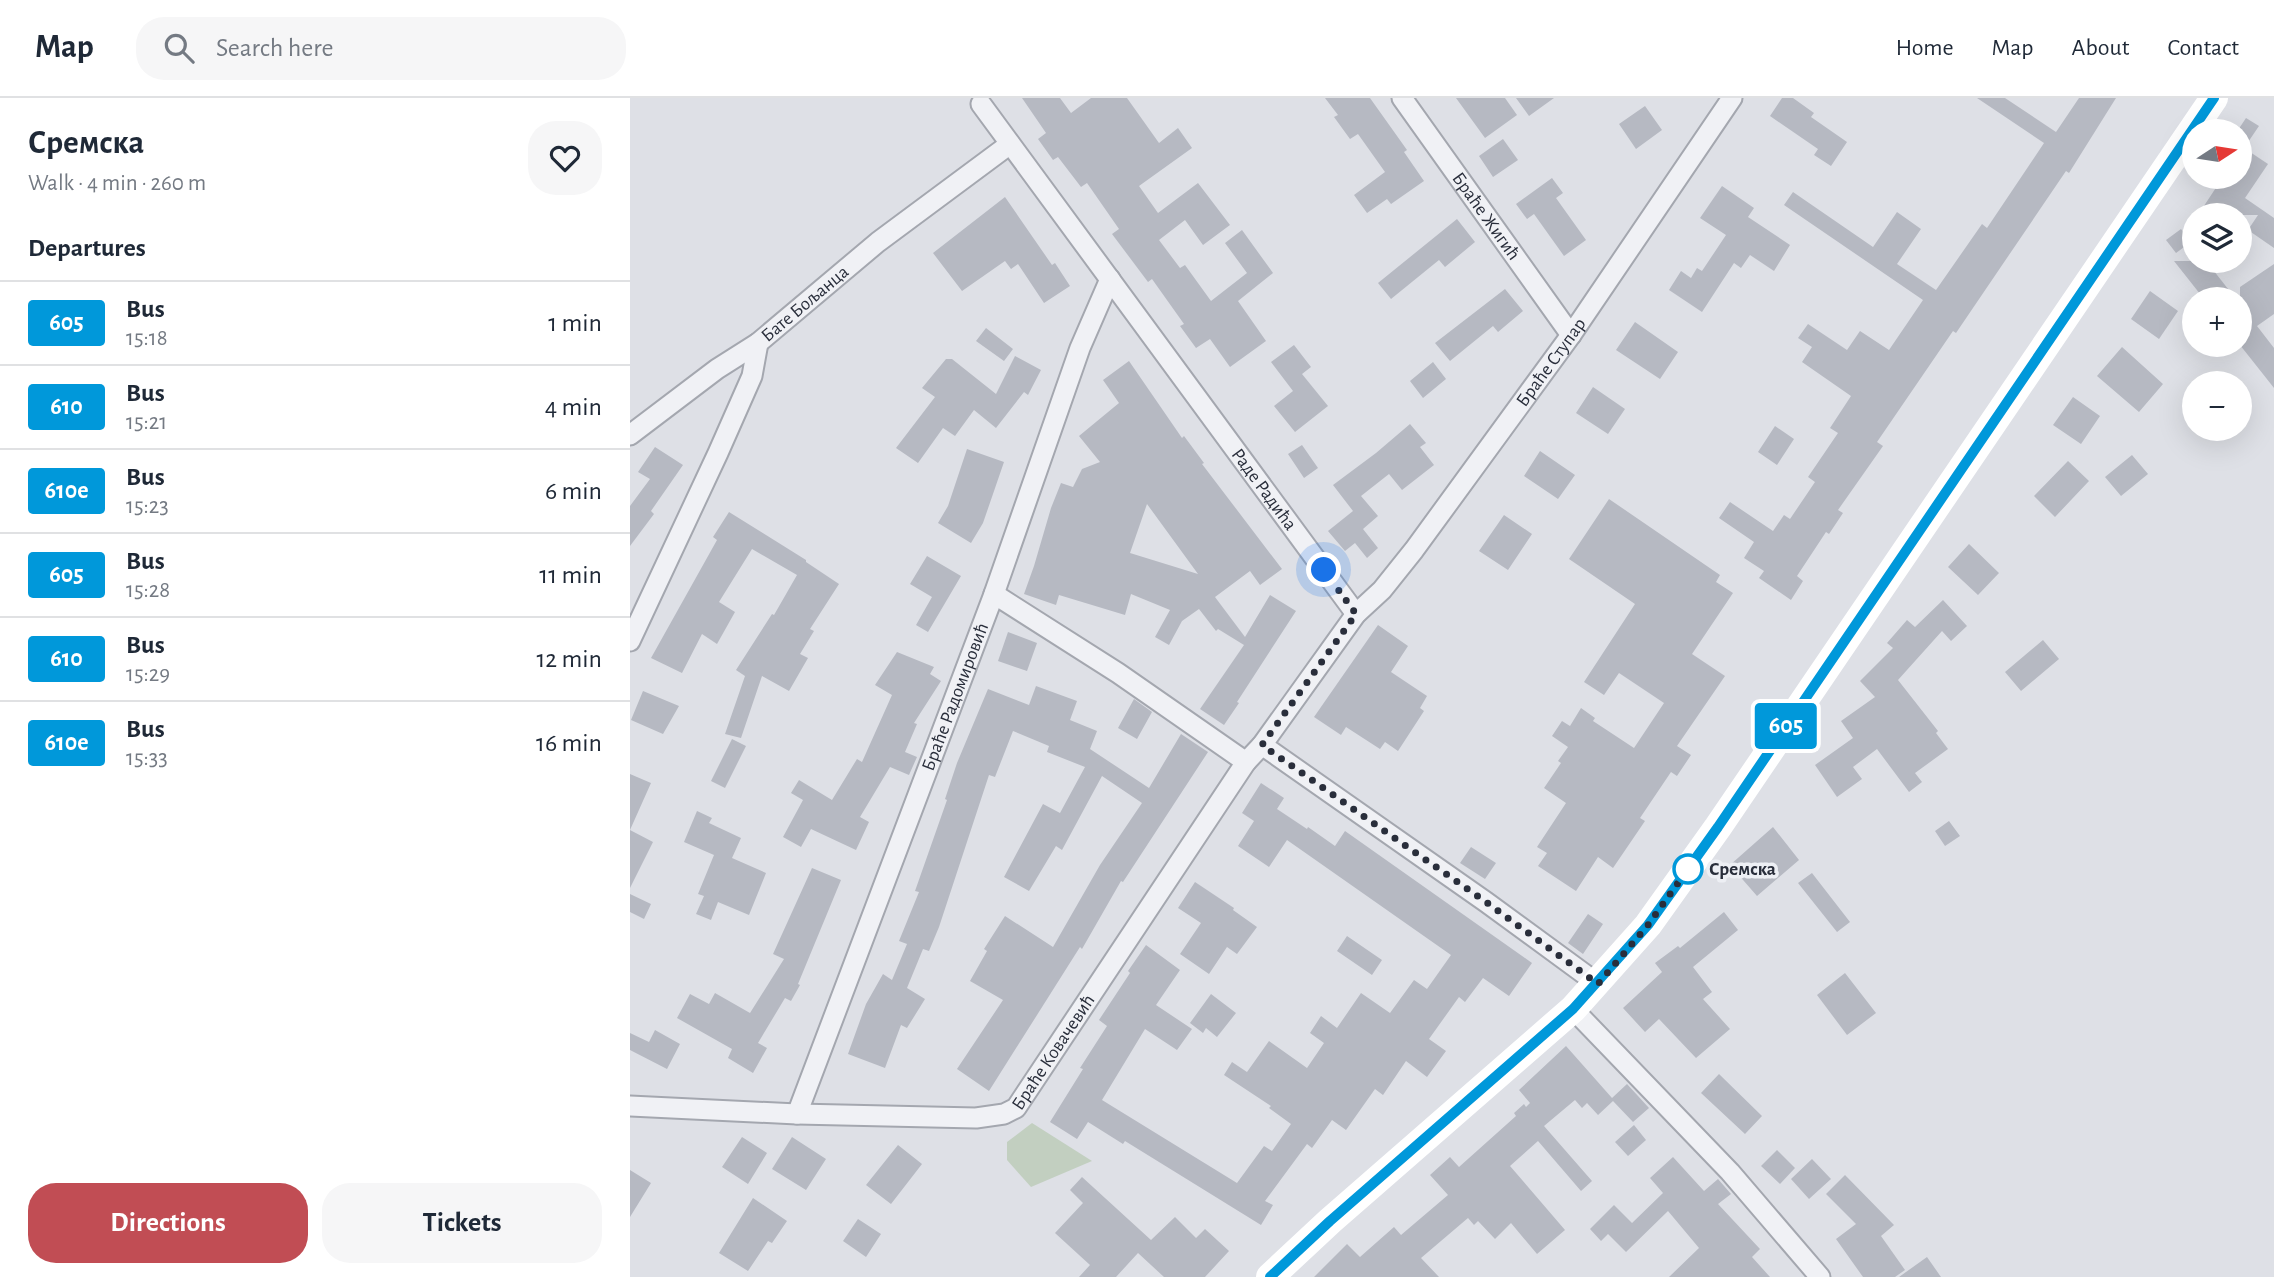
<!DOCTYPE html>
<meta charset="utf-8">
<style>
:root{--surface:#fff;--page:#f6f6f7;--text:#1f2937;--muted:#747a83;--line:#e0e1e3;--accent:#c14d54}
body{margin:0;font-family:"Alegreya Sans",sans-serif;background:var(--page);color:var(--text);height:100vh;display:flex;flex-direction:column;font-size:26px;white-space:nowrap}
*{box-sizing:border-box;margin:0}
p{font-size:23px;color:var(--muted)}
.icon{flex:none;width:38px;height:38px;fill:none;stroke:currentColor;stroke-width:2;stroke-linecap:round;stroke-linejoin:round}
.map{position:relative;flex:1;overflow:hidden}
.side{display:flex;flex-direction:column;background:var(--surface);width:630px}
.side>*{flex:none}
.badge{padding:0 14px;border-radius:5px;font-size:24px;line-height:46px}
.needle{width:46px;rotate:78deg}
.controls{position:absolute;left:1552px;top:21px;display:grid;gap:14px}
.controls a{display:grid;place-items:center;width:70px;height:70px;border-radius:50%;background:var(--surface);box-shadow:0 7px 28px #0002;font-size:35px}
.you{position:absolute;width:35px;height:35px;margin:-18px;border:5px solid #fff;border-radius:50%;background:#1a73e8;box-shadow:0 0 0 10px #1a73e833}
.map>.badge{position:absolute;translate:-50% -50%;box-shadow:0 0 0 4px #fff}
h2{padding:0 28px;font-size:26px;line-height:63px}
.round{display:grid;place-items:center;flex:none;width:74px;height:74px;border-radius:28px;background:var(--page)}
.summary{display:flex;align-items:center;justify-content:space-between;height:119px;padding:0 28px}
h1{font-size:33px;font-weight:600;line-height:52px}
.action{display:flex;gap:14px;margin-top:auto;padding:14px 28px}
.action a{flex:1;height:80px;border-radius:28px;background:var(--accent);color:#fff;font-size:28px;font-weight:600;line-height:80px;text-align:center}
.action a+a{background:var(--page);color:var(--text)}
ul{padding:0;list-style:none}
li{display:flex;align-items:center;gap:21px;height:84px;padding:0 28px;border-top:2px solid var(--line)}
li div{flex:1}
li b{display:block;font-size:26px}
li em{font-style:normal}
li .badge{min-width:77px;font-weight:700;text-align:center}
header{display:flex;align-items:center;gap:42px;box-sizing:border-box;height:98px;padding:0 35px;background:var(--surface);border-bottom:2px solid var(--line)}
header strong{font-size:33px}
nav{display:flex;gap:38px;margin-inline-start:auto;font-size:24px}
.search{width:490px;height:63px;background:var(--page);display:flex;align-items:center;gap:18px;box-sizing:border-box;padding:0 24px;border-radius:28px;color:var(--muted);font-size:26px}
main{display:flex;flex:1;min-height:0}
.map>svg:first-child{display:block}
</style>
<header>
<strong>Map</strong>
<div class="search"><svg class="icon" aria-label="search" viewBox="0 0 24 24"><circle cx="10" cy="10" r="6"/><path d="M15 15l6 6"/></svg>Search here</div>
<nav><a>Home</a><a>Map</a><a>About</a><a>Contact</a></nav>
</header>
<main>
<section class="side">
<div class="summary"><div><h1>Сремска</h1><p>Walk · 4 min · 260 m</p></div><a class="round"><svg class="icon" aria-label="heart" viewBox="0 0 24 24"><path d="M12 20l-8-8c-3-5 5-10 8-4 3-6 11-1 8 4z"/></svg></a></div>
<h2>Departures</h2>
<ul>
<li><span class="badge" style="background:#0098da;color:#fff">605</span><div><b>Bus</b><p>15:18</p></div><em>1 min</em></li>
<li><span class="badge" style="background:#0098da;color:#fff">610</span><div><b>Bus</b><p>15:21</p></div><em>4 min</em></li>
<li><span class="badge" style="background:#0098da;color:#fff">610e</span><div><b>Bus</b><p>15:23</p></div><em>6 min</em></li>
<li><span class="badge" style="background:#0098da;color:#fff">605</span><div><b>Bus</b><p>15:28</p></div><em>11 min</em></li>
<li><span class="badge" style="background:#0098da;color:#fff">610</span><div><b>Bus</b><p>15:29</p></div><em>12 min</em></li>
<li><span class="badge" style="background:#0098da;color:#fff">610e</span><div><b>Bus</b><p>15:33</p></div><em>16 min</em></li>
</ul>
<div class="action"><a>Directions</a><a>Tickets</a></div>
</section>
<div class="map">
<svg width="1644" height="1179" viewBox="0 0 1644 1179">
<rect width="100%" height="100%" fill="#dee0e6"/>
<path fill="#c2cfc0" d="M402,1025l60,38 -61,26 -24,-27v-18z"/>
<path fill="#b6b9c2" fill-rule="evenodd" d="M392,0h38l11,15 20,-15h36l32,45 19,-15 14,20 -53,38 19,27 40,-30 32,42 -27,20 -18,-25 -26,20 21,28 5,-3 26,36 36,-28 -22,-30 17,-13 31,43 -35,28 28,40 -36,26 -20,-28 -14,9 -16,-22 4,-2 -32,-45 -4,3 -36,-48 7,-5 -32,-46 -6,4 -23,-30 -5,3 -15,-21 8,-6z
M695,0h45l37,52 -3,2 20,29 -33,23 -4,-5 -20,14 -13,-18 31,-23 -27,-38 -8,5 -16,-22 4,-2z
M826,0h49l12,17 -32,23z
M886,0h38l-25,18z
M1152,0h11l21,15 -3,4 36,25 -16,24 -17,-11 4,-6 -48,-33z
M1347,0h28l51,34 23,-34h37l-47,75 -3,-2 -110,162 -3,-2 -76,111 6,4 -45,64 5,3 -14,21 -3,-2 -29,44 6,5 -12,19 -32,-22 5,-7 -20,-13 10,-16 -35,-24 11,-16 43,29 11,-16 6,4 25,-37 -7,-5 30,-44 -8,-5 21,-32 -49,-34 10,-15 -14,-9 10,-14 39,26 13,-19 29,19 34,-50 -139,-95 9,-13 80,55 24,-35 24,17 -24,35 39,26 46,-66 5,4 57,-85z
M1015,8l17,24 -26,19 -17,-25z
M1616,20l13,8 -15,22 24,16 -23,34 29,20v30l-26,-18 10,-15h-60l25,-38h17v-50z
M873,41l15,21 -25,17 -14,-21z
M922,80l11,15 -7,5 30,42 -22,16 -30,-42 -7,5 -11,-15z
M1092,88l32,22 -6,9 42,28 -16,26 -24,-16 -9,13 -7,-5 -32,49 -33,-22 12,-19 10,7 6,-10 5,3 24,-36 -26,-17z
M375,99l47,68 3,-2 15,23 -26,17 -26,-39 -7,5 -6,-8 -43,30 -29,-38z
M827,121l18,23 -30,25 -6,-7 -48,39 -13,-16z
M1551,131l10,13 -15,11 -10,-13z
M1544,163h32l30,38h-32z
M1644,166v50l-17,12 17,22v40l-34,-43v-58z
M875,191l18,22 -25,21 -5,-6 -43,35 -15,-18z
M1520,193l28,20 -19,28 -28,-20z
M1005,224l43,30 -18,27 -44,-29z
M356,230l27,21 -9,12 -28,-20z
M664,247l17,22 -9,7 26,32 -33,26 -21,-26 19,-15 -22,-29z
M1492,249l41,37 -24,28 -42,-36z
M385,258l26,14 -13,25 -4,-3 -28,36 -22,-18 -19,26 -12,-8 -25,35 -22,-15 39,-51 -13,-9 24,-29h6l44,35z
M499,263l53,77 2,-2 20,27 -2,1 80,105 -22,16 -10,-14 -35,26 30,40 25,-42 26,16 -59,91 2,1 -15,22 -24,-16 44,-64 -26,-16 -2,2 -17,-22 -17,12 -13,24 -14,-8 15,-27 -39,-16 -6,21 -66,-20 -3,10 -32,-11 10,-28 17,-58 10,-25 12,4 9,-18 18,-7 -21,-26 40,-33 -16,-23zM517,406l51,70 -68,-21z
M803,264l13,17 -23,19 -13,-17z
M963,289l32,22 -17,25 -32,-21z
M1443,299l27,19 -19,28 -28,-19z
M780,326l16,19 -6,4 14,18 -32,25 -13,-16 -28,22 17,20 -15,13 15,19 -11,10 -12,-15 -10,8 -17,-20 25,-20 -20,-26 43,-32z
M1145,328l19,13 -17,26 -19,-13z
M672,347l16,23 -14,10 -16,-24z
M25,349l28,18 -32,46 3,3 -24,32v-40l20,-27 -12,-7z
M337,351l37,13 -21,61 -12,20 -33,-20 10,-17z
M910,353l35,24 -17,24 -34,-23z
M1502,357l16,19 -27,22 -16,-19z
M1438,363l21,20 -34,36 -21,-21z
M979,401l111,76 -4,7 17,11 -41,61 33,22 -48,70 14,9 -14,21 -6,-4 -31,46 5,3 -32,47 -15,-11 -22,34 -38,-25 9,-13 -10,-6 29,-44 -22,-15 17,-25 -3,-2 10,-14 -16,-11 10,-15 8,5 11,-18 14,10 -2,3 41,27 30,-45 -45,-30 -15,22 -20,-13 51,-78 -66,-45z
M99,414l77,48v2l33,22 -29,45 4,2 -14,23 8,4 -19,33 -27,-15 -21,62 -16,-4 20,-58 -9,-6 36,-56 2,1 23,-40 -45,-26 -33,53 16,10 -18,32 -15,-10 -20,39 -31,-15 66,-118 -4,-3z
M874,417l28,19 -24,36 -29,-19z
M1339,446l30,29 -21,22 -30,-28z
M297,458l34,20 -33,56 -12,-7 16,-28 -22,-13z
M1313,502l24,26 -16,15 -9,-10 -44,49 40,51 -2,2 12,16 -33,24 7,9 -13,10 -32,-43 -24,18 9,12 -25,18 -22,-32 38,-27 -12,-17 34,-24 -15,-16 33,-33 -6,-5 20,-23 8,7z
M748,527l30,21 -17,26 36,24 -7,12 4,3 -26,40 -13,-9 -5,7 -34,-22 -5,8 -27,-18z
M378,534l29,11 -10,28 -29,-10z
M1413,542l16,19 -38,32 -16,-19z
M267,554l37,15 -4,7 11,7 -27,42 3,1 -12,28 12,5 -8,18 -19,-8 -30,50 9,5 -13,28 -45,-21 -10,18 -18,-10 20,-37 -12,-7 8,-13 33,20 25,-41 5,3 30,-67 -17,-10z
M406,588l41,15 -7,19 27,11 -7,18 59,39 32,-54 27,18 -85,130 -2,-1 -39,68 -2,-2 -91,144 -32,-22 46,-69 -33,-19 17,-30 -3,-2 21,-33 48,31 47,-82 42,-62 -40,-27 -40,74 -6,-4 -27,45 -25,-14 39,-73 17,9 25,-46 -38,-15 2,-6 -36,-15 -18,46 -6,-2 -50,152 -10,24 -6,-2 -16,39 18,11 -18,29 -6,-3 -16,43 -37,-14 18,-50 17,-30 9,6 15,-36 -8,-3 20,-49 -4,-1 32,-91 -2,-1 12,-36 31,-74 41,16z
M13,593l36,15 -16,28 -32,-14z
M504,601l18,13 -15,27 -19,-11z
M102,641l14,7 -21,42 -14,-7z
M0,676l21,9 -21,47 23,12 -23,46z
M631,685l23,15 -7,11 30,20 1,-2 27,19 10,-15 187,132 -23,33 -26,-18 -18,24 -6,-5 -30,42 17,12 -19,26 -21,-16 -23,34 -8,-6 -29,41 -14,-10 -20,28 -5,-4 -42,57 8,4 -12,20 -136,-84 -2,3 -35,-22 -11,17 -27,-17 33,-53 -3,-1 27,-42 -8,-6 31,-47 -2,-2 18,-26 34,25 -24,35 36,24 -15,21 -32,-21 -43,71 135,83 27,-37 8,5 19,-27 -22,-16 2,-2 -47,-31 8,-13 15,10 22,-31 38,27 17,-25 -14,-10 11,-17 16,12 24,-35 29,20 24,-33 13,9 24,-34 -164,-115 -18,27 -31,-21 16,-25 -12,-8z
M67,713l15,7 -3,5 32,15 -9,20 34,15 -17,42 -31,-13 -7,18 -15,-6 8,-18 -6,-2 16,-39 -30,-13z
M1319,723l11,15 -15,10 -10,-15z
M1143,729l26,33 -42,36 -27,-31z
M841,749l25,16 -11,16 -25,-16z
M182,770l29,12 -43,104 2,1 -9,16 -6,-3 -27,45 9,5 -14,25 -25,-15 4,-9 -55,-31 13,-24 19,10 6,-11 35,20 34,-54 -11,-5z
M1182,775l38,49 -13,10 -39,-49z
M565,784l39,26 -1,2 24,17 -20,27 -10,-7 -18,27 -29,-20 21,-31 -23,-15z
M0,796l21,10 -7,15 -14,-7z
M1094,814l14,18 -45,37 19,25 -9,7 27,30 -34,29 -37,-39 -14,13 -22,-24 39,-36 -7,-9 23,-17 2,2z
M958,816l15,10 -20,30 -15,-11z
M717,838l35,24 -10,15 -35,-24z
M1215,875l31,40 -29,22 -30,-40z
M581,896l25,19 -19,24 -11,-9 -3,5 -13,-10z
M25,932l25,14 -13,25 -37,-19v-17l19,9z
M936,948l46,52 15,-14 22,24 -16,14 -20,-21 -15,14 -11,-12 -5,5 -7,-8 -31,26 48,55 -11,10 -43,-50 -28,25 55,64 -28,24 -26,-31 -16,16 -17,-18 -4,4 -6,-7 -47,40 18,19h-125l33,-33 13,13 34,-30 7,8 47,-40 -18,-20 20,-18 9,10 57,-51 -2,-3 10,-9 2,3 4,-4 -11,-13z
M1089,976l43,42 -17,18 -44,-41z
M1004,1027l12,15 -18,16 -13,-14z
M112,1039l25,16 -19,31 -26,-17z
M162,1039l34,22 -20,31 -34,-21z
M268,1047l24,19 -31,40 -25,-19z
M1147,1052l18,18 -15,16 -19,-18z
M1043,1059l31,34 14,-12 13,15 -13,10 42,45 -8,8 18,20h-101l30,-29 -31,-37 -42,41 -18,-18 -7,7 -11,-12 24,-24 18,18 31,-30 -13,-15z
M1182,1061l19,20 -22,20 -18,-20z
M0,1072l21,13 -21,34z
M1215,1077l49,50 -13,11 24,34 -10,7h-32l-27,-38 20,-15 -30,-30z
M452,1079l69,63 24,-23 21,21 9,-9 24,22 -24,26h-41l-26,-24 -22,24h-37l11,-12 -35,-32 28,-30 -13,-13z
M123,1100l34,23 -15,22 -4,-2 -20,30 -29,-18z
M228,1121l23,15 -15,23 -23,-16z
M1297,1159l14,20h-42z"/>
<g fill="none" stroke-linecap="round" stroke-linejoin="round">
<g stroke="#a4a7af" stroke-width="23">
<g id="street">
<path id="s1" d="M772,0l169,237"/>
<path id="s2" d="M351,6l375,510"/>
<path id="s3" d="M0,337l87,-66 41,-26 120,-101 132,-98"/>
<path d="M364,496l124,79 128,89"/>
<path d="M0,543l88,-188 34,-77 6,-33"/>
<path d="M632,647l224,157 112,82"/>
<path d="M943,911l157,163 90,105"/>
<path id="s4" d="M0,1008l167,8 179,4 28,-4 12,-6 230,-346 16,-17 94,-131 26,-24 32,-40 157,-215 161,-237"/>
<path id="s5" d="M167,1016l197,-520 86,-246 30,-69"/>
</g>
</g>
<use href="#street" stroke="#f0f1f5" stroke-width="19"/>
<path stroke="#fff" stroke-width="28" d="M640,1179l60,-56 243,-212 75,-84 70,-98 496,-729"/>
</g>
<g fill="none" stroke-linecap="round" stroke-linejoin="round">
<g stroke="#fff" stroke-width="16">
<path id="line" d="M640,1179l60,-56 243,-212 75,-84 70,-98 496,-729"/>
</g>
<use href="#line" stroke="#0098da" stroke-width="10"/>
<path stroke="#292e3b" stroke-width="7" stroke-dasharray="0 12.6" d="M694,472l32,44 -94,131 224,157 112,82 50,-59 40,-56"/>
</g>
<circle fill="#fff" stroke="#0098da" stroke-width="3.5" cx="1058" cy="771" r="14"/>
<g text-anchor="middle" dominant-baseline="central" stroke-width="7" stroke-linejoin="round" paint-order="stroke">
<g font-size="19" fill="#292e3b" stroke="#edeff4">
<text stroke="none"><textPath href="#s1" startOffset="145">Браће Жигић</textPath></text>
<text stroke="none"><textPath href="#s3" startOffset="219">Бате Бољанца</textPath></text>
<text stroke="none"><textPath href="#s4" startOffset="1307">Браће Ступар</textPath></text>
<text stroke="none"><textPath href="#s2" startOffset="478">Раде Радића</textPath></text>
<text stroke="none"><textPath href="#s5" startOffset="446">Браће Радомировић</textPath></text>
<text stroke="none"><textPath href="#s4" startOffset="455">Браће Ковачевић</textPath></text>
</g>
<g font-size="19" font-weight="bold" fill="#292e3b" stroke="#edeff4" text-anchor="start">
<text x="1079" y="771">Сремска</text>
</g>
</g>
</svg>
<div class="controls">
<a><svg class="needle" viewBox="-14 -14 28 28"><path d="M0-13l5 13h-10z" fill="#e53935"/><path d="M0 13l5-13h-10z" fill="#747a83"/></svg></a>
<a><svg class="icon" aria-label="layers" viewBox="0 0 24 24"><path d="M12 4l9 5-9 5-9-5zM3 14l9 5 9-5"/></svg></a>
<a>+</a>
<a>−</a>
</div>
<div class="you" style="left:694px;top:472px"></div>
<b class="badge" style="left:1156px;top:628px;background:#0098da;color:#fff">605</b>
</div>
</main>
